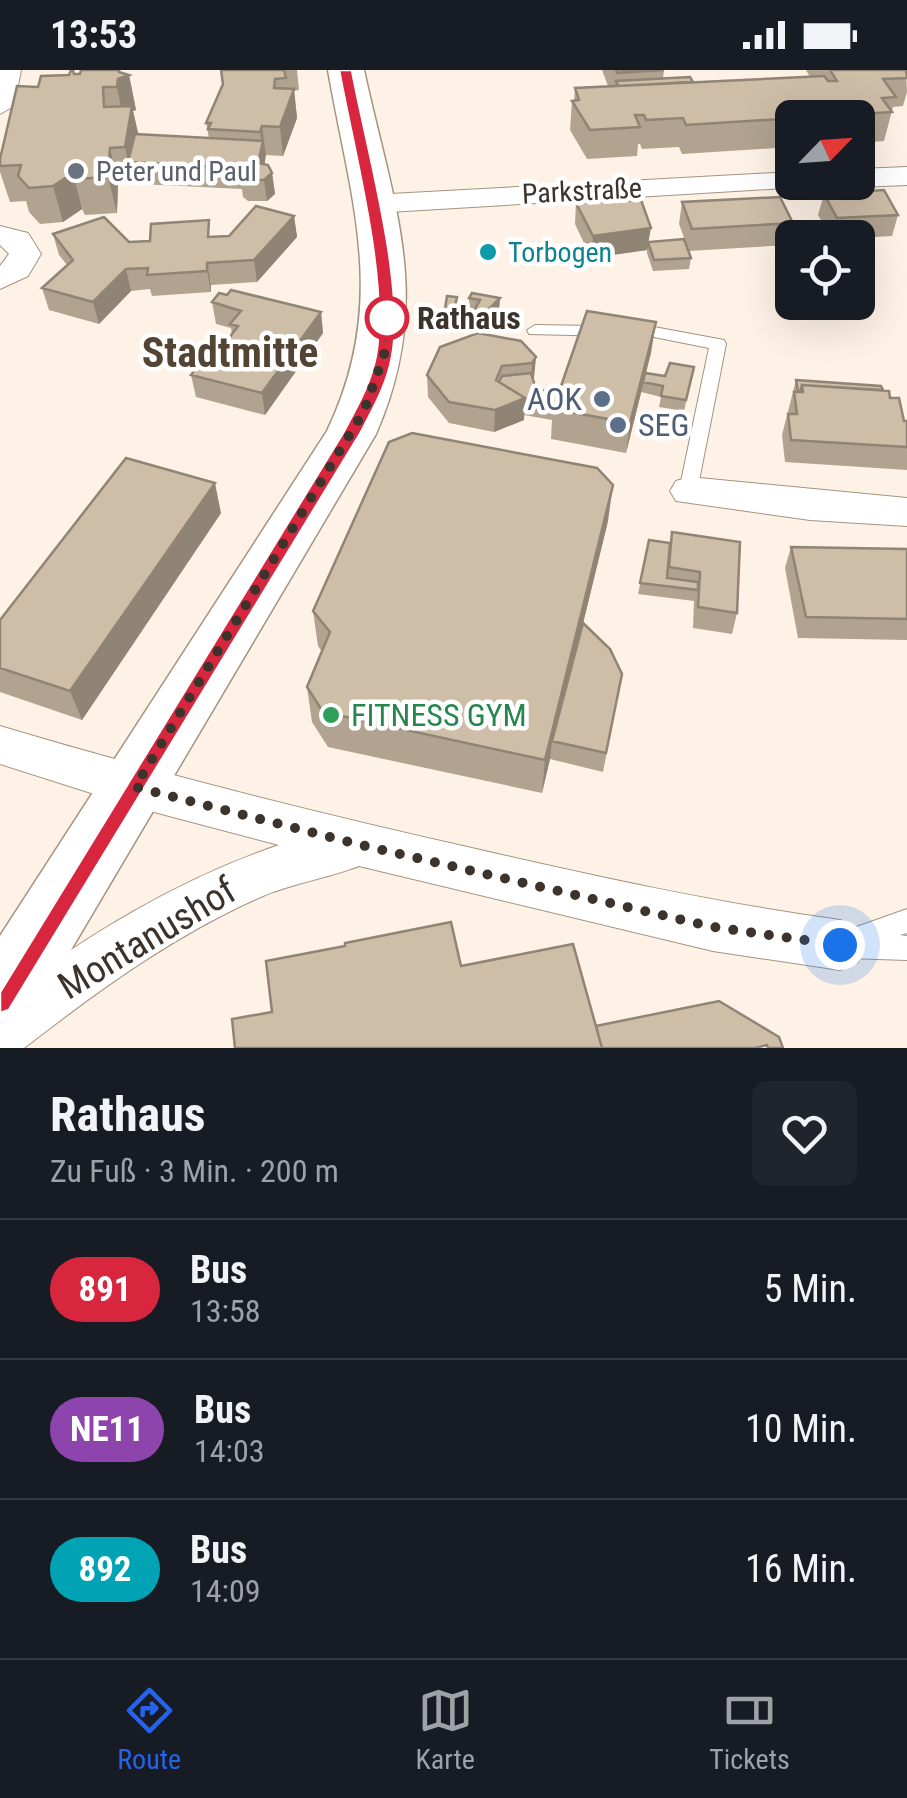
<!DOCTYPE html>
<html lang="de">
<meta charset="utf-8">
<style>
:root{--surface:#171b24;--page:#20242c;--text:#f1f3f6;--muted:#9ea1a6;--line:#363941;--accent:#2563eb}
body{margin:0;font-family:"Roboto Condensed",sans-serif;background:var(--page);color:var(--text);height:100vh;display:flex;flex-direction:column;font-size:38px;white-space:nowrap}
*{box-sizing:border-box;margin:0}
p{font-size:32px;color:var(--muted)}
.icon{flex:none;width:55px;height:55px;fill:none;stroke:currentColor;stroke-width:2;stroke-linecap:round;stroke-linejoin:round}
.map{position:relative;height:978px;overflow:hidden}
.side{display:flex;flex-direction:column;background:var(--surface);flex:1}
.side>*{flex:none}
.badge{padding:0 20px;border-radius:32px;font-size:35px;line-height:65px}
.needle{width:65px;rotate:65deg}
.buttons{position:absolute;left:775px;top:30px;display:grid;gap:20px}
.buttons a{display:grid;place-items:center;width:100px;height:100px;border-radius:15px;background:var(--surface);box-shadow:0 10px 40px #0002;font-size:50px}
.you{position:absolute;width:50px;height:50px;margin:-25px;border:8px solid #fff;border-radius:50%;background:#1a73e8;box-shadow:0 0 0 15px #1a73e833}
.map>.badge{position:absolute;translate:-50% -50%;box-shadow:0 0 0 5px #fff}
.round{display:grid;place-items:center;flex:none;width:105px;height:105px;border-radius:15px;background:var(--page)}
.overview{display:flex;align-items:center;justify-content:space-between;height:170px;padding:0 50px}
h1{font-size:48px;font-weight:700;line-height:75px}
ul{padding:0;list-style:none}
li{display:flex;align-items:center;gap:30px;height:140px;padding:0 50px;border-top:2px solid var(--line)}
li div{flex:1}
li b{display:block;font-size:38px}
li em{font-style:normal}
li .badge{min-width:110px;font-weight:700;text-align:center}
.status{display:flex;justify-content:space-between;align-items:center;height:70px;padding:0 50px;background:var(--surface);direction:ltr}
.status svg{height:28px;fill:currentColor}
.tab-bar{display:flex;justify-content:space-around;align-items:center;height:140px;border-top:2px solid var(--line);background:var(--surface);font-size:28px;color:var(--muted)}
.tab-bar a{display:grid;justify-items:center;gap:5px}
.tab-bar .current{color:var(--accent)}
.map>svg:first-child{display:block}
</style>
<div class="status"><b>13:53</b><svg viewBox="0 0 49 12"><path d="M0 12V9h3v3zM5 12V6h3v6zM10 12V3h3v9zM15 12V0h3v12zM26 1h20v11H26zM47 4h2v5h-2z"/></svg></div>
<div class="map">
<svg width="907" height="978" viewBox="0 0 907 978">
<rect width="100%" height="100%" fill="#fef2e6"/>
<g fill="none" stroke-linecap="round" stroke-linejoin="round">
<g stroke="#a59380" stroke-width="2">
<path id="lane" d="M535,255l119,2 70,13 2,4 -30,152h-14l-3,-5 30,-143 -55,-11 -125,-3 -2,-4z
M907,839v24l-7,2 7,1v24l-60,-2 -16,-4 -4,-9 4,-9z"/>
</g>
<g stroke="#a59380" stroke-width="2">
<path id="street" d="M0,0h21l-7,36 -14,8z
M907,97v18l-49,2 -11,-5h11v-13z
M792,102v10h14l-4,5 -430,26 -15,-9 15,-9z
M0,156l28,7 13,21 -13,22 -28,13v-23l9,-12 -9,-9z
M689,407l218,21v28l-97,-6 -134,-19 -6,-10 6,-10z
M0,656c157,47 316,87 476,123 121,28 241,54 364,71l18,8 8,17 -8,17 -18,8 -127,-19 -354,-85c-31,12 -65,17 -96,30 -87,38 -164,94 -239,152h-24v-48c86,-64 176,-120 279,-155l-144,-38 -135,-43z"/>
</g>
<g stroke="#a59380" stroke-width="3">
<path id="secondary" d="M328,0h36c29,135 71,229 12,364l-350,592 -26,11v-101l327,-505c62,-129 24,-229 1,-361z"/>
</g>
<use href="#lane" fill="#fff" fill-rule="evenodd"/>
<use href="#street" fill="#fff" fill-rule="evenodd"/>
<use href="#secondary" fill="#fff" fill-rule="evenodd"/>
</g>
<path fill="#b1a390" d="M81,0h39v3l9,2 7,35 -3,1 5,23 71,4 -3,-15 17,-39 -2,-14h76l2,20 -5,1 3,27 -14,38 -17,-1 -1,2v7l7,9 3,21 -8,7h-19l-5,-4 -1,-8 -124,-6 -1,30 -32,2 -3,-6 -19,13 -23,2 -11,-12 -3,-11 -16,1 -10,-30v-13l38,-72 36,-13h6z
M602,0h62l-1,8 30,4 117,-5 -4,-7h100l1,22 -4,14 -10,1 -9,34 -26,2v-25h-66v29l-110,7 -3,-7 -37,2 -2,-5h-2l-1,12 -50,3 -17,-29 2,-29h2l1,-13 33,-2z
M824,124l74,21 -6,21 -34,2h-63l1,-5 31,-2 -9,-16z
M682,132l111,21 -5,22 -99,6 -10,-27z
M576,133l73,39 42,16 -2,11 -36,2 -6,-18v-3l-56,8 -16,-34z
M294,146l3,21 -40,45 -46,3v7l-59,4 -2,-7 -19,2 -32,33 -50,-14 -7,-22 25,-23 -8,-10 -6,-21 76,8 100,-6z
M469,228h31l-1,11 -12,13 -12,-2v-9l-6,-2z
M212,232l109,10 2,21 -58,82 -69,-18 -5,-22 20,-13 21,-28 -1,-6 -15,-4z
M457,238l-5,25 -9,-1v-11z
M656,252l-10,51 19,3 29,-9 -10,44 -25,-4 2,-10 -20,-5 -15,61 -75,-14 1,-19 -28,-5v5l-30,12 -45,-9 -21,-26 -1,-22 109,-18 -3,23 3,9 23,5z
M796,310l87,10 7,8 14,23h3v49l-122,-8 -3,-27z
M221,443l-139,207 -82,-28v-72z
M608,451l-25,103 39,50 -19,98 -53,-13 -8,34 -214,-46 -16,-25 -5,-35 15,-35 -4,-6 -5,-35z
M672,462l65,81 -5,21 -39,-6 1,-27 -56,-7 11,-54 21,3z
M791,477l116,2v91l-109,-2 -13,-70z"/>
<path fill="#908475" d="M119,0l2,8 8,-3 7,35 -3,1 7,30 -12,21 -3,-15 -1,-25 -7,-35z
M294,19l3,29 -14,38 -3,-29z
M262,56l4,29 -4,25 -4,-17 4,-16 -2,-15z
M110,78l8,35 -1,30 -9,-36z
M73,103l9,36 -19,13 -10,-36z
M272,103l3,21 -8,7 -3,-21z
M294,146l3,21 -40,45 -3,-22z
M651,158l-4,22 -56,8 2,-22z
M207,193l4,22v7l-4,-21z
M126,199l5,22 -32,33 -6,-22z
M457,227v11l-5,25v-11z
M500,228l-1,11 -12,13v-11z
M321,242l2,21 -58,82 -3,-22z
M656,252l-5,31 -25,100 4,-30z
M536,287l-2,21 -3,6 1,-21z
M525,328l-1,22 -30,12 1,-22z
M215,413l6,30 -139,207 -12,-29z
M613,415l-5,36 -54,220h-2l-2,18 -8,34 3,-33z"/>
<path fill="#cebda7" stroke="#908475" stroke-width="2.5" d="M71,0h2l1,4h6l1,-4h38v2l10,3 -11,4 -1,8h-14l1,20 28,-1 -7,41 -15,1 -2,29 -33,2 -2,-6 -20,13 -24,2 -11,-12 3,-11 -21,1v-7l17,-73 21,1 3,-11 28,-1z
M221,0h63l2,8 -11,1 -1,9 20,1 -14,38 -18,-1 -2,6 -52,-3 3,-6h-5l17,-39z
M616,0h48l-47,3z
M830,0h76l1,8 -24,1 13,18 -14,1 10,14 -206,13 -3,-7 -37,2 -2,-5h-9l5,12 -50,3 -18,-29 7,-1 -4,-12 249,-12 4,5h9z
M690,7l3,5 -75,4 -2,-5z
M135,64l128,7 -5,22 10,2 4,8 -8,7h-19l-5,-4 1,-8 -113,-6z
M884,120l14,25 -61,3 -13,-24z
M780,127l13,26 -101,6 -10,-27z
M641,130l10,28 -58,8 -17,-33z
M256,136l38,10 -40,44 -47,3v8l-60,4 1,-7 -22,1 -33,33 -51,-14 31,-28 -20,-26 51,-17 25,25 21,-1 1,-17 58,-4 -1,17 21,-1z
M837,160l3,8h-41l-3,-5z
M684,169l7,19 -37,2 -6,-18z
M231,220l90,22 -59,81 -71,-18 12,-15 8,2 27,-36 -8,-2 11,-13 -29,-9 7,-9 8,2z
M472,223l28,5 -13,13 -12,-2 5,-9 -11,-2z
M447,226l10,1 -5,25 -9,-1z
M587,241l69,11 -26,101 -77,-14z
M478,263l43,8 15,16 -4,6 -30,3 -6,14 29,18 -30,12 -46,-8 -22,-27 13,-28z
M670,293l24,4 -8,33 -25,-4 2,-10 -20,-4 2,-9 20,3z
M531,303l5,16 23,5 -6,15 -28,-5v-6l-26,-16 3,-6z
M796,310l85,6 2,4 -81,-5 -2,7h-2z
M802,315l87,6 1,7h9l5,23h3v26l-116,-7 -3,-26h9l-3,-22h9z
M412,363l185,35 16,17 -68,275 -222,-48 -16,-25 23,-55 -17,-21 76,-169z
M126,388l89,25 -145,208 -70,-23v-48z
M672,462l68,10 -3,71 -39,-6 2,-35 -31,-5z
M649,470l21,3 -3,35 31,4v8l-58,-7z
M791,477l116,2v70l-101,-2z
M583,553l27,26 12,25 -16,79 -54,-12z
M451,852l10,44 112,-22 29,104h-367l-3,-29 40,-7 -6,-51 79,-15v-3z
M719,931l60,36 4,11h-15l-1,-3 -12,3h-153l-6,-22z"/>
<path fill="#d7263d" stroke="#fff" stroke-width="2.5" d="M339,0h13c14,76 54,215 40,287 -5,28 -19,52 -32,77l-351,576 -9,3v-21l343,-559c13,-25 28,-50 33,-78 13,-75 -23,-207 -37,-285z"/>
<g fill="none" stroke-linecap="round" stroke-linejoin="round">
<path stroke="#3c342c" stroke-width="10" stroke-dasharray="0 18" d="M387,248l-3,37 -20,56 -229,376 226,58 352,82 127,18"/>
</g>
<circle fill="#6b7280" stroke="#fff" stroke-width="4" cx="76" cy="101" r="10"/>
<circle fill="#0f9aa8" stroke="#fff" stroke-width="4" cx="488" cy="182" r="10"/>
<circle fill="#fff" stroke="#d7263d" stroke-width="5" cx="387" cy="248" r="20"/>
<g fill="#5c6f8a" stroke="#fff" stroke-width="4">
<circle cx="602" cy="329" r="10"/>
<circle cx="618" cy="355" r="10"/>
</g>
<circle fill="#2e9e5b" stroke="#fff" stroke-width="4" cx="331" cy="645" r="10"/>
<g text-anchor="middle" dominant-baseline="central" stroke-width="9" stroke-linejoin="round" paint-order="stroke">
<g font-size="28" fill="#5b616d" stroke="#fff" text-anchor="start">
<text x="96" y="101">Peter und Paul</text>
</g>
<g font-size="28" fill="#3c342c" stroke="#fff">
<text transform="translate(582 121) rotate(-3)">Parkstraße</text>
</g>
<g font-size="28" fill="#0d838f" stroke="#fff" text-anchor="start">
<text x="508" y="182">Torbogen</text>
</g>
<g font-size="32" font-weight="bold" fill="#3c342c" stroke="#fff" text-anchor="start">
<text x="417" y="248">Rathaus</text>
</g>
<g font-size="32" fill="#4e5e75" stroke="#fff" text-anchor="end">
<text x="582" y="329">AOK</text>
<text x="638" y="355" text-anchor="start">SEG</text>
</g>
<g font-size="32" fill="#27864d" stroke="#fff" text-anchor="start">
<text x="351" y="645">FITNESS GYM</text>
</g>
<g font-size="38" fill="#3c342c" stroke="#fff">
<text transform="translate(147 868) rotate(-31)">Montanushof</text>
</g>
<g font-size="42" font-weight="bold" fill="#544433" stroke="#fff">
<text x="230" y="282">Stadtmitte</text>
</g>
</g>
</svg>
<div class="buttons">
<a><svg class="needle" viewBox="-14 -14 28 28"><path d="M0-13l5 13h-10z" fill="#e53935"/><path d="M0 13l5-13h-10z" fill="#9ea1a6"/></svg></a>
<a><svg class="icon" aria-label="locate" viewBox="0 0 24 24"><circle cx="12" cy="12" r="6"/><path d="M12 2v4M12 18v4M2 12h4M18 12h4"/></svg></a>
</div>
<div class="you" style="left:840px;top:875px"></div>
</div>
<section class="side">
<div class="overview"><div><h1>Rathaus</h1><p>Zu Fuß · 3 Min. · 200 m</p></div><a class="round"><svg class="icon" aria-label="heart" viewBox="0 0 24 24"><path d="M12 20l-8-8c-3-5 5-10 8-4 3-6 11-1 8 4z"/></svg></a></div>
<ul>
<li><span class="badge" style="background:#d7263d;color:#fff">891</span><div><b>Bus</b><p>13:58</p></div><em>5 Min.</em></li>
<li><span class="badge" style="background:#8e44ad;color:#fff">NE11</span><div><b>Bus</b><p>14:03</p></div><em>10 Min.</em></li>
<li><span class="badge" style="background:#00a3b4;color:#fff">892</span><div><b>Bus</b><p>14:09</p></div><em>16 Min.</em></li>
</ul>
</section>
<nav class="tab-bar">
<a class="current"><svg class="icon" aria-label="directions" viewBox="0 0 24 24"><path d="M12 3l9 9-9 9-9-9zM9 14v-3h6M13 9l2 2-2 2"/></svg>Route</a>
<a><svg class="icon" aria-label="map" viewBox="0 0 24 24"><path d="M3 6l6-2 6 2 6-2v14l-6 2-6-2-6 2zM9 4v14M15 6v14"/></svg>Karte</a>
<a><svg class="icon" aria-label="tickets" viewBox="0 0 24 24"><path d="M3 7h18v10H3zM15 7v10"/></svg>Tickets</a>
</nav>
